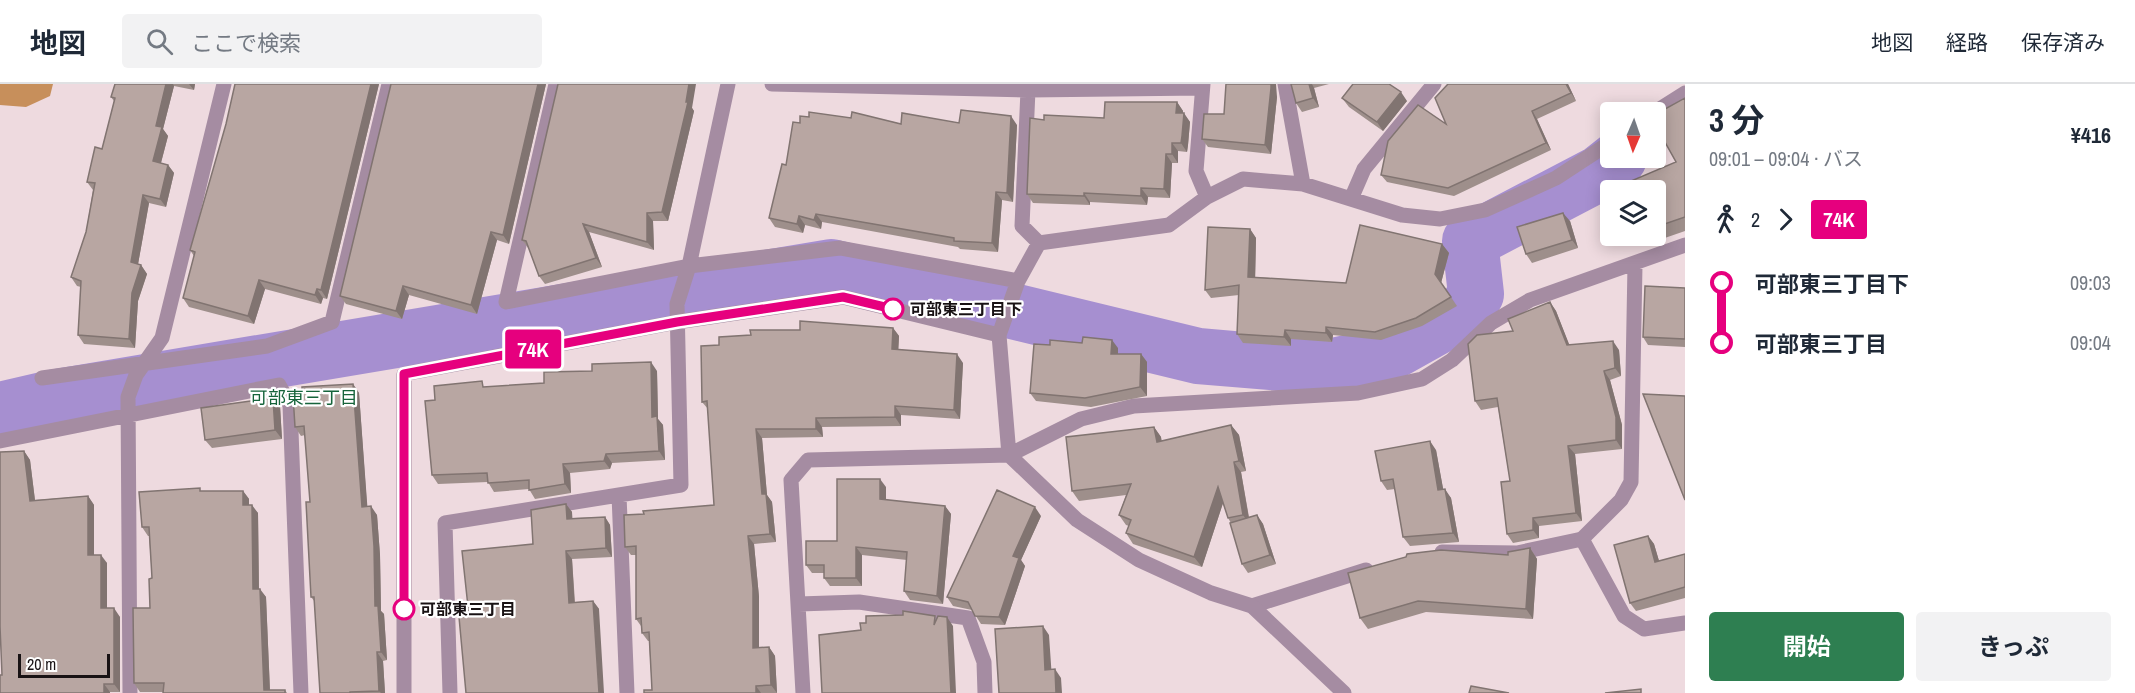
<!DOCTYPE html>
<html lang="ja">
<meta charset="utf-8">
<style>
:root{--surface:#fff;--page:#f2f2f3;--text:#1f2937;--muted:#747a83;--line:#e0e1e3;--accent:#2e7f51}
body{margin:0;font-family:"Archivo Narrow","Noto Sans JP",sans-serif;background:var(--page);color:var(--text);height:100vh;display:flex;flex-direction:column;font-size:22px;white-space:nowrap}
*{box-sizing:border-box;margin:0}
p{font-size:20px;color:var(--muted)}
.icon{flex:none;width:33px;height:33px;fill:none;stroke:currentColor;stroke-width:2;stroke-linecap:round;stroke-linejoin:round}
.map{position:relative;flex:1;overflow:hidden}
.sheet{display:flex;flex-direction:column;background:var(--surface);width:450px}
.sheet>*{flex:none}
.badge{padding:0 12px;border-radius:4px;font-size:21px;line-height:39px}
.needle{width:39px;rotate:182deg}
.fabs{position:absolute;left:1600px;top:18px;display:grid;gap:12px}
.fabs a{display:grid;place-items:center;width:66px;height:66px;border-radius:6px;background:var(--surface);box-shadow:0 3px 15px #0003;font-size:30px}
.scale{position:absolute;left:18px;bottom:15px;width:92px;box-sizing:border-box;padding-left:6px;border:3px solid #181214;border-top:0;font-size:16px;line-height:21px;white-space:nowrap;color:#181214;-webkit-text-stroke:4px #fff;paint-order:stroke}
.map>.badge{position:absolute;translate:-50% -50%;box-shadow:0 0 0 3px #fff}
.legs{display:flex;align-items:center;gap:9px;height:66px;padding:0 24px;font-size:20px}
.legs p{margin-inline-start:auto}
.summary{display:flex;align-items:center;justify-content:space-between;height:102px;padding:0 24px}
h1{font-size:33px;font-weight:700;line-height:45px}
.button{display:flex;gap:12px;margin-top:auto;padding:12px 24px}
.button a{flex:1;height:69px;border-radius:6px;background:var(--accent);color:#fff;font-size:24px;font-weight:700;line-height:69px;text-align:center}
.button a+a{background:var(--page);color:var(--text)}
ul{padding:0 24px;list-style:none}
li{display:flex;align-items:center;gap:21px;height:60px;font-size:22px}
li i{display:grid;place-items:center;width:9px;height:100%;margin:0 8px;background:currentColor}
li i::after{content:'';width:15px;height:15px;margin:-8px;border:4px solid;border-radius:50%;background:var(--surface)}
li p{margin-inline-start:auto}
li:first-child i{background:linear-gradient(#0000 50%,currentColor 0)}
li:last-child i{background:linear-gradient(currentColor 50%,#0000 0)}
header{display:flex;align-items:center;gap:36px;box-sizing:border-box;height:84px;padding:0 30px;background:var(--surface);border-bottom:2px solid var(--line)}
header strong{font-size:28px}
nav{display:flex;gap:33px;margin-inline-start:auto;font-size:21px}
.search{width:420px;height:54px;background:var(--page);display:flex;align-items:center;gap:15px;box-sizing:border-box;padding:0 21px;border-radius:6px;color:var(--muted);font-size:22px}
main{display:flex;flex:1;min-height:0}
.map>svg:first-child{display:block}
</style>
<header>
<strong>地図</strong>
<div class="search"><svg class="icon" aria-label="search" viewBox="0 0 24 24"><circle cx="10" cy="10" r="6"/><path d="M15 15l6 6"/></svg>ここで検索</div>
<nav><a>地図</a><a>経路</a><a>保存済み</a></nav>
</header>
<main>
<div class="map">
<svg width="1685" height="609" viewBox="0 0 1685 609">
<rect width="100%" height="100%" fill="#eedadf"/>
<path fill="#c78f5b" d="M0,0h53l-3,12 -24,11 -26,-2z"/>
<g fill="none" stroke-linecap="round" stroke-linejoin="round">
<path stroke="#a68fd0" stroke-width="56" d="M0,326l56,-13 775,-130 367,89 130,11 60,-13 77,-43 11,-17 -6,-53 130,-68 19,-15"/>
<path stroke="#a58ca2" stroke-width="15" d="M1442,468l75,1 65,-14
M1252,522l114,-36"/>
<path stroke="#a58ca2" stroke-width="15" d="M556,0l-50,218 183,-36 151,-18 178,33
M772,0l256,6 174,-2
M1203,0l-7,87 11,26
M1285,0l18,100
M1028,6l-6,136 17,17
M1655,28l30,-19
M1351,115l13,-30 70,-85
M1635,181l-4,217 -10,18 -39,39 42,77 20,13 41,-6
M42,294l225,-32 65,-24 57,-238
M0,357l279,-56 11,20 11,288
M619,411l8,198
M799,520l60,-2 109,16 16,44 1,31
M130,609l-2,-296 8,-22 26,-37 62,-254
M404,609v-319l273,-52 166,-25 156,38
M450,609l-5,-170 236,-38 -4,-181 12,-38 39,-182
M803,609l-12,-213 17,-20 201,-5 -10,-120 19,-54 21,-38 130,-18 38,-28 36,-18 60,5 99,31 38,4 45,-9 71,-32 55,-36
M1344,609l-92,-87 -41,-13 -72,-33 -62,-40 -68,-65 72,-36 53,-13 224,-13 64,-14 30,-19 39,-37 39,-23 155,-55"/>
</g>
<path fill="#9e8f8b" d="M115,0h80l-1,6 -20,-4 -11,43 5,7 -7,27 7,2 6,8 -8,34 -17,-4 -11,61 3,1 6,9 -9,27 -3,47 -51,-4 -6,-9 3,-48 -4,-1 -6,-9 15,-45 7,-42 -6,-8 15,-33 12,-48 -3,-4z
M235,0h144l-52,215 -4,-1 -2,6 -56,-15 -11,35 -65,-17 -6,-9 11,-42 -4,-6 36,-126z
M391,0h155l-37,160 -12,-4 -20,74 -68,-19 -7,24 -56,-15 -6,-8z
M1291,0h38l-15,4 5,19 -17,5 -6,-9z
M1568,0l8,17 -39,18 14,31 -97,46 -67,-14 -6,-7 65,-51z
M1277,13l-6,57 -63,-7 -6,-8 22,-25z
M1342,14l65,3 -24,30 -34,-24z
M1685,14v133l-26,9 -4,-4 1,-46 20,-28z
M1177,18l6,9v2l7,9 -2,23 -1,7 -9,-1v12h-6l-2,35 -22,-1 -1,8 -57,-3v3l-57,-2 -6,-9 77,-76z
M692,24l2,3 -26,110h-15l1,29 -65,-18 13,35 -57,17 -6,-8 -10,-27 -7,-9z
M851,34l50,6 58,-1 58,2 -4,77 -11,-2 -4,52 -38,-3 -2,-2 -136,-25 -1,7 -16,-4 -2,8 -28,-6 -6,-9 31,-95z
M1570,137l8,27 -46,15 -6,-9z
M1250,145l6,9 -1,39 91,6 96,-39 7,9 -8,30 16,23 -35,20 -41,14 -48,-5 -1,7 -41,-3v7l-48,-3 -6,-9 2,-39 -28,3 -6,-8z
M1685,204v59l-37,-2 -5,-8z
M1550,218l6,9 13,34 50,5 2,26 -11,4 12,45v24l-47,5 7,67 -43,5v12l-26,5 -6,-9 3,-53 -12,-74 -17,3 -6,-9 38,-70z
M893,244l6,8 -1,14 65,13 -3,56 -59,-4v11l-79,1 1,10 -61,1 5,57 5,7 4,40 -22,2 5,53v51l10,-1 6,9 2,37h-133l8,-3 -3,-49h-1l-6,-8 -1,-7 -5,-7v-64h-5l-6,-8 19,-33 70,-9 -6,-96 -6,-7 17,-57 32,-10 49,-5z
M1118,264v6h23l6,8v34l-56,11 -55,-6 -6,-8z
M657,287l1,48 5,6 2,35 -53,3 -2,6 -40,4 1,20 -36,6 -6,-10 -35,3 -6,-10 -50,2 -6,-9 3,-75 52,-13 57,-4z
M353,300l6,9 8,113 10,9 3,40 1,56 3,3 3,46 -4,1 2,32h-65l-5,-91 -4,-5 -1,-95 -5,-67 -4,1 -6,-9z
M273,314l7,8 2,33 -70,9 -7,-8z
M1231,341l8,10 7,36 -5,1 8,45 8,-2 6,9 13,40 -28,9 -6,-9 -11,-41 -3,-5 -5,-15 -21,64 -69,-23 -7,-11 3,-7 -3,-1 -7,-10 7,-20 -47,6 -7,-10 82,-64 7,10v4z
M1436,366l7,39 8,9 8,44 -49,4 -7,-9 -8,-48 -8,1 -6,-9z
M24,367l6,9 5,40 53,-4 6,9v50l13,8v45l13,9v75h-10l-108,-17z
M886,403v13l59,6 6,8 -8,90 -33,-4 -6,-9 3,-31 -45,-5v31h-32l-6,-8v-5h-12l-6,-8 31,-24z
M202,407h41l6,8v6l9,8 1,76 7,8 4,93h15l2,3h-124v-1h-23l-6,-9 16,-75 2,-30 -3,-42h-1l-6,-9z
M566,420l6,8v6l33,-1 5,8 2,32 -40,2 3,43 18,-1 6,8 -130,7z
M1041,432l-20,44 4,6 -20,59 -24,-1 -9,-14 -19,-4 -6,-9z
M1648,452l6,8 5,17 26,-7v44l-49,13 -6,-8z
M1530,464l7,11 -4,60 -107,-7 -58,17 -8,-11 148,-63z"/>
<path fill="#817471" d="M166,0h7l1,2 -11,43 5,7 -9,34 -6,-9 3,-35z
M189,0h6l-1,6z
M371,0h8l-52,215 -6,-9z
M538,0h8l-37,160 -6,-9z
M689,0h7l-4,24 2,3 -26,110 -6,-9z
M1271,0h5l1,13 -6,57 -6,-9z
M1309,0h3l2,4 5,19 -6,-9z
M1566,0h2l8,17 -5,-8z
M1401,8l6,9 -24,30 -6,-9z
M1177,18l6,9 -1,10 -6,-8z
M1532,27l5,8 14,31 -5,-7z
M1184,29l6,9 -2,23 -1,7 -6,-9z
M1011,32l6,9 -4,77 -6,-9z
M1172,59l6,8v12l-6,-9z
M1166,70l6,9 -2,35 -6,-9z
M168,81l6,8 -8,34 -6,-8z
M1141,104l7,9 -1,8 -6,-9z
M996,108l6,8 -4,52 -6,-9z
M1084,109l6,9v3l-6,-9z
M143,111l6,8 -12,67 -6,-8z
M647,129l6,8 1,29 -7,-8z
M1563,129l7,8 8,27 -6,-8z
M816,130l6,8 -1,7 -7,-9z
M799,132l6,9 -2,8 -6,-9z
M583,140l6,8 13,35 -6,-9z
M1250,145l6,9 -1,48 -7,-9z
M491,148l6,8 -20,74 -6,-9z
M1442,160l7,9 -8,30 16,23 -22,-32z
M141,181l6,9 -9,27 -3,47 -6,-9 3,-46z
M259,196l6,9 -11,35 -6,-8z
M403,202l6,9 -7,24 -6,-8z
M317,205l6,9 -2,6 -6,-9z
M1550,218l6,9 17,43 -6,-9z
M1326,243l7,8 -1,7 -6,-9z
M893,244l6,8 -1,22 -6,-9z
M1285,246l6,9v7l-7,-9z
M1112,256l6,8v15l-7,-9z
M1613,257l6,9 2,26 -6,-8z
M957,270l6,9 -3,56 -6,-9z
M1141,270l6,8v34l-7,-9z
M651,278l6,9 1,48 5,6 2,35 -6,-9 -7,-34z
M1604,287l6,9 12,45v24l-6,-9z
M353,300l6,9 9,122 -6,-8z
M273,314l7,8 2,33 -7,-9z
M895,322l6,9v11l-6,-9z
M816,334l6,9 1,10 -7,-8z
M1231,341l8,10 7,36 -7,-10z
M1154,343l7,10 3,15 -7,-10z
M756,345l6,9 5,57 5,7 4,40 -6,-8 -8,-40z
M1430,357l6,9 9,49 -7,-9z
M1568,362l7,8 7,67 -6,-8z
M24,367l6,9 6,49 -6,-8z
M606,370l6,9 -2,6 -6,-8z
M1234,378l7,10 9,53 -7,-10z
M563,380l7,9 1,20 -6,-9z
M880,395l6,8v21l-6,-9z
M1218,403l7,10 -23,70 -8,-10z
M1445,405l6,9 8,44 -6,-9z
M243,407l6,8v15l-6,-9z
M88,412l6,9v58l-6,-8z
M566,420l6,8 1,15 -6,-8z
M252,421l6,8 1,84 -6,-8z
M371,422l6,9 3,40 1,56 3,3 3,46 -6,-8 -6,-46z
M945,422l6,8 -8,90 -6,-8z
M1035,423l6,9 -20,44 4,6 -20,59 -6,-8 14,-61z
M1257,431l6,9 13,40 -6,-9z
M605,433l5,8 2,32 -6,-9z
M1533,434l6,8v12l-6,-8z
M748,452l6,8 5,53v60l-6,-9z
M1648,452l6,8 8,27 -7,-9z
M856,463l6,8v31l-6,-8z
M1530,464l7,11 -4,60 -7,-10z
M566,467l6,8 3,52 -6,-8z
M101,471l6,8v54l-6,-9z
M260,505l6,8 4,96 -6,-3z
M593,517l6,8 5,84h-5z
M114,524l6,9v75l-6,-8z
M947,533l6,9 3,67h-5z
M1043,542l6,9 3,44 -7,-9z
M769,563l6,9 2,37 -6,-8z
M377,568l6,9 2,32h-4l-2,-2z
M1055,585l6,9 1,15h-6z
M104,600l6,8v1h-6z
M756,602l5,7h-5z"/>
<path fill="#b8a6a2" stroke="#817471" stroke-width="1.5" d="M115,0h51l-10,42 6,1 -9,34 15,4 -8,34 -17,-4 -12,67 10,3 -9,28 -3,46 -51,-4 3,-54 -10,-4 15,-45 9,-49 -8,-1 8,-35 7,2 13,-51 -4,-1z
M235,0h136l-50,206 -4,-1 -2,6 -56,-15 -11,36 -65,-18 12,-46 -5,-2 36,-126z
M391,0h147l-35,151 -12,-3 -20,73 -68,-19 -7,25 -56,-15z
M558,0h131l-3,18h2l-26,110 -15,1v29l-64,-18 13,34 -57,18 -13,-35 -4,-1z
M1226,0h45v4l-6,57 -63,-6 2,-25h20z
M1291,0h18l4,14 -17,5z
M1353,0h36l12,8 -24,30 -35,-24z
M1448,0h118l5,9 -39,18 14,32 -98,45 -67,-13 7,-34 30,-36 28,19 -11,-26z
M1685,14v119l-29,10v-37h-45v1l-1,-1 66,-28 -20,-36v-12z
M1105,18h72l-1,11h8l-2,23 -1,7h-9v11h-6l-2,35 -23,-1v8l-57,-3v3l-57,-2 3,-76 14,2v-5l60,3z
M961,26l50,6 -4,77 -11,-1 -4,51 -38,-2v-3l-138,-24 -2,6 -15,-4 -2,8 -28,-6 13,-54 4,1 7,-43 7,1v-7l9,1v-5l42,6 1,-6 49,12 1,-11 57,10z
M1563,129l9,27 -46,14 -9,-27z
M1360,141l82,19 -7,30 16,23 -35,21 -41,14 -49,-5v6l-41,-3 -1,7 -47,-3 2,-49 -34,5 3,-63 42,2 -2,48 98,6z
M1645,202l40,2v51l-42,-2z
M1550,218l17,43 46,-4 2,27 -11,3 12,46v23l-48,6 8,67 -43,5v12l-26,4 -6,-52 9,-1 -13,-83 -22,3 -7,-57 9,-9 36,-4 -5,-12z
M800,237l93,7 -1,21 65,5 -3,56 -59,-4v11l-79,1v11h-60l6,65h4l4,40 -22,2 5,52v60l16,-1 2,38 -15,1v7h-112v-3h8l-3,-58 -7,1 -1,-15 -5,1v-73l-11,1 -1,-32 20,-1 -1,-3 71,-6 -7,-104 -5,1 -1,-56 18,-1v-8l32,-2 -1,-5h50z
M1083,253l29,3 -1,14h30l-1,33 -55,11 -55,-5 4,-49 16,1v-5l32,3z
M651,278l1,55 5,-1 2,35 -53,3 -2,7 -41,3 2,20 -36,6v-10l-41,3 -1,-10 -55,2 -7,-74 10,-1 -1,-14 48,-5 1,6 61,-4v-11l48,-1v-7z
M353,300l9,123 9,-1 3,40 1,60h3l3,46h-4l2,39 -29,1v1h-30l-6,-96h-3l-5,-95h4l-6,-76 -9,1 -2,-32 9,-1v-7z
M1643,310l42,2v104z
M273,314l2,32 -70,10 -4,-32z
M1231,341l8,36 -5,1 9,53 -15,3 -10,-31 -24,70 -68,-24 5,-13 -12,-5 12,-31 -59,7 -6,-54 88,-10 3,15z
M1430,357l8,49 7,-1 8,44 -50,4 -10,-58 -12,2 -6,-30z
M24,367l6,50 58,-5v59h13v53h13v76h-10v9h-104v-18h2l-2,-49v-174z
M837,395h43v20l65,7 -8,90 -33,-5 3,-39 -51,-5v31h-32v-13h-18v-24h31z
M200,404v3h43v14h9l1,84h7l4,101h21v3h-122l1,-10h-30l-1,-75h17l-1,-29 3,-1 -3,-51h-7l-3,-35z
M997,406l38,17 -22,49 6,2 -20,59 -24,-1 -7,-14 -21,-5z
M566,420l1,15 38,-2 1,31 -40,3 3,52 24,-2 6,92h-133l-7,-76 10,-1 -7,-65 71,-7 -2,-34z
M1257,431l13,40 -28,9 -12,-41z
M1648,452l7,26 30,-8v33l-55,16 -16,-58z
M1530,464l-4,61 -108,-8 -58,17 -12,-45 58,-16 1,-3 34,-4 67,5v-3z
M903,527l32,5 -1,9 4,-9 9,1 4,76h-129l-3,-58 42,-5 -1,-7h6v-7l37,-1z
M1043,542l2,44 10,-1 1,24h-57l-4,-64z
M1471,602l38,7h-40z
M1641,605v4h-36z"/>
<g fill="none" stroke-linecap="round" stroke-linejoin="round">
<g stroke="#fff" stroke-width="14">
<path id="line-1" d="M404,525v-235l273,-52 166,-25 50,12"/>
</g>
<use href="#line-1" stroke="#e6007e" stroke-width="9"/>
</g>
<g fill="#fff" stroke="#e6007e" stroke-width="3">
<circle cx="893" cy="225" r="10"/>
<circle cx="404" cy="525" r="10"/>
</g>
<g text-anchor="middle" dominant-baseline="central" stroke-width="4.5" stroke-linejoin="round" paint-order="stroke">
<g font-size="16" font-weight="bold" fill="#181214" stroke="#fff" text-anchor="start">
<text x="910" y="225">可部東三丁目下</text>
<text x="420" y="525">可部東三丁目</text>
</g>
<g font-size="18" fill="#16643b" stroke="#fff">
<text x="304" y="313">可部東三丁目</text>
</g>
</g>
</svg>
<div class="fabs">
<a><svg class="needle" viewBox="-14 -14 28 28"><path d="M0-13l5 13h-10z" fill="#e53935"/><path d="M0 13l5-13h-10z" fill="#747a83"/></svg></a>
<a><svg class="icon" aria-label="layers" viewBox="0 0 24 24"><path d="M12 4l9 5-9 5-9-5zM3 14l9 5 9-5"/></svg></a>
</div>
<div class="scale">20 m</div>
<b class="badge" style="left:533px;top:265px;background:#e6007e;color:#fff">74K</b>
</div>
<section class="sheet">
<div class="summary"><div><h1>3 分</h1><p>09:01 – 09:04 · バス</p></div><b>¥416</b></div>
<div class="legs"><svg class="icon" aria-label="walk" viewBox="0 0 24 24"><circle cx="13" cy="4" r="2"/><path d="M13 8l-2 6 4 7M11 14l-3 7M7 12l3-4h3l4 4"/></svg>2<svg class="icon" aria-label="forward" viewBox="0 0 24 24"><path d="M9 5l7 7-7 7"/></svg><b class="badge" style="background:#e6007e;color:#fff">74K</b></div>
<ul>
<li><i style="color:#e6007e"></i><b>可部東三丁目下</b><p>09:03</p></li>
<li><i style="color:#e6007e"></i><b>可部東三丁目</b><p>09:04</p></li>
</ul>
<div class="button"><a>開始</a><a>きっぷ</a></div>
</section>
</main>
